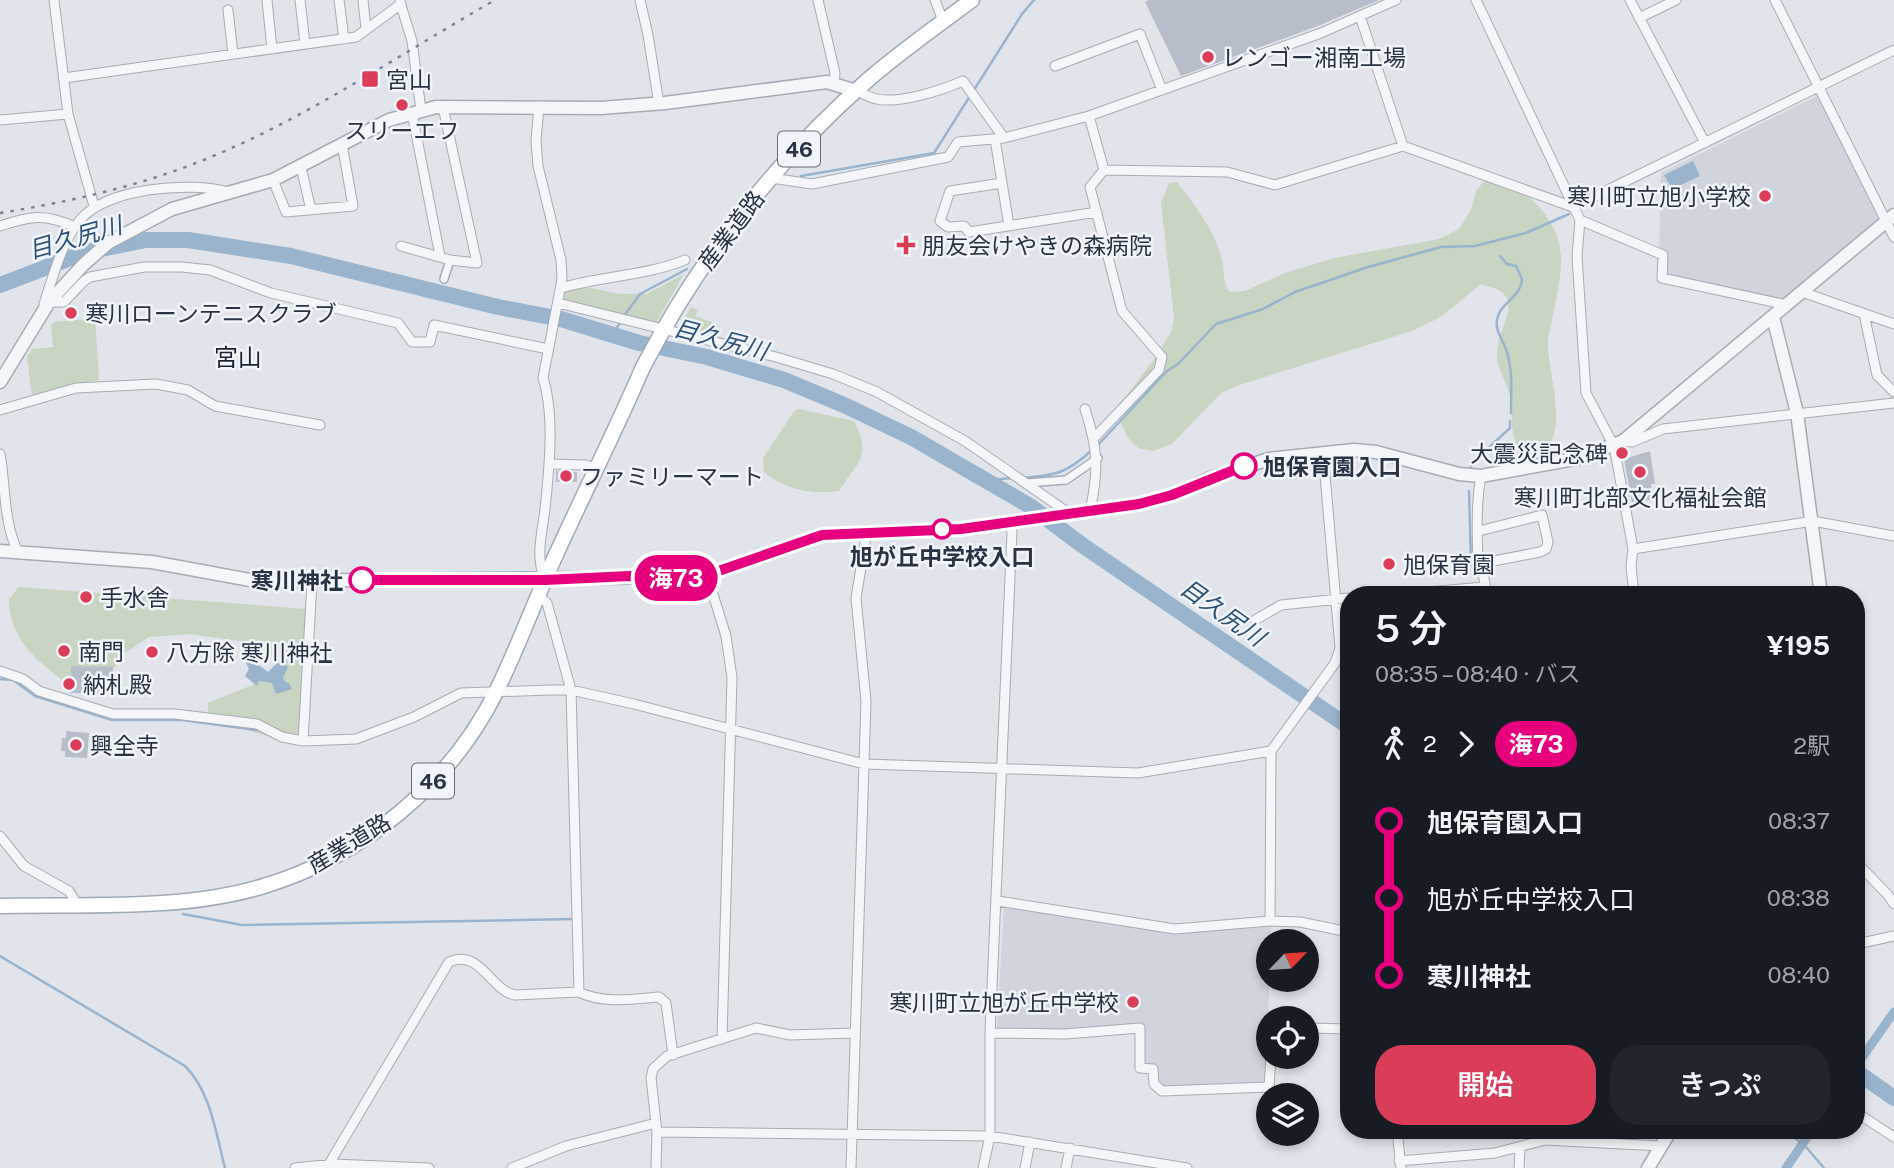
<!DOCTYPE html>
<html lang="ja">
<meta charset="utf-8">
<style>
:root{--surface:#171b24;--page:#20242c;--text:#f1f3f6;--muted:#9ea1a6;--accent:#d93d58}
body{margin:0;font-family:"Public Sans","Noto Sans JP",sans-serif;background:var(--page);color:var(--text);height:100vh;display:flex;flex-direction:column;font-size:26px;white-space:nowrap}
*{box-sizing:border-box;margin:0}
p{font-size:23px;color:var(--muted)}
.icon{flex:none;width:38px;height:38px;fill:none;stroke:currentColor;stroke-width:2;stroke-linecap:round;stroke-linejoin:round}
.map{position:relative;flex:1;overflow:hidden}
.sheet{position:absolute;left:1340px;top:586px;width:525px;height:553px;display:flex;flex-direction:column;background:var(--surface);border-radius:28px;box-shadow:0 4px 10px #0003}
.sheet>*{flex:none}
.badge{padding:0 14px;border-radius:23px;font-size:24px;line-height:46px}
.needle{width:46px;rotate:65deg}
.controls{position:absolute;left:1256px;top:929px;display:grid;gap:14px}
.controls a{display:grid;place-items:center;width:63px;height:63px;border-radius:50%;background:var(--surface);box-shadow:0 4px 10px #0003;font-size:35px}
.map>.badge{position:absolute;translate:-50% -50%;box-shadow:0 0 0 4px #fff}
.legs{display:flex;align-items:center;gap:10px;height:77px;padding:0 35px;font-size:23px}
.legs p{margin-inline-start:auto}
.headline{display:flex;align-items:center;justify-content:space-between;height:119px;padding:0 35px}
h1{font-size:38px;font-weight:600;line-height:52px}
.action{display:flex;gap:14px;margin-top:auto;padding:14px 35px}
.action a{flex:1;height:80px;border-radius:28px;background:var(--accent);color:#fff;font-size:28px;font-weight:600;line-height:80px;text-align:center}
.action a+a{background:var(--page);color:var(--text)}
ul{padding:0 35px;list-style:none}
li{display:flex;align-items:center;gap:24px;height:77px;font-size:26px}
li i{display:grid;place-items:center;width:10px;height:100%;margin:0 9px;background:currentColor}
li i::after{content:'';width:18px;height:18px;margin:-9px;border:5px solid;border-radius:50%;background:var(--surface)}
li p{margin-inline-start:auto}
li:first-child i{background:linear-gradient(#0000 50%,currentColor 0)}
li:last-child i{background:linear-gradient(currentColor 50%,#0000 0)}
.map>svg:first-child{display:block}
</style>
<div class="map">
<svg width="1894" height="1168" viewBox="0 0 1894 1168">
<rect width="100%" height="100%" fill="#e1e5eb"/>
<path fill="#cfd4dd" d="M1819,95l62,123 -98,82 -115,-22 -1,-23 -8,-4 2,-78z
M1004,906l171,27 96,-7 -5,157 -102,3 -6,-4 -2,-16 -11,-2 -2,-40 -79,6 -67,-1z"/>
<path fill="#c7d5c2" d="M1488,176c26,5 31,11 49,29 36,38 23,69 15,116 -2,8 -5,18 -4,26 0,28 30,112 -26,108 -15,-25 -7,-37 -13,-62 -4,-15 -13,-25 -12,-41 1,-26 34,-61 -17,-67l-41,33 -27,13 -173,54 -18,8 -49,51 -19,7 -15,-3 -10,-10 -8,-17 1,-18 36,-48 15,-25 2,-12 -13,-115 8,-20 8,-1c18,23 38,49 45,78 3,13 0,21 8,32l15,-1 40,-18 49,-15 105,-19 20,-10 12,-19 5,-19z
M684,274l-28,49 -94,-23 2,-10c29,-8 41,5 67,4 7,0 9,-2 16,0z
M691,307l7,3 -3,6 24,9 -5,10 -35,-7z
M95,318l4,62 -67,16 -5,-39 5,-8 21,-2 -2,-22 4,-3z
M799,409l55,12c18,35 5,39 -15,70 -27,4 -53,-1 -75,-19l-1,-14 32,-48z
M19,587l288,22 -7,129c-31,4 -64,-12 -92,-25v-10l49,-20 20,-13 -1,-10 -10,-10 -21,-8 -55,-8 -41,3 -26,17 -8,13 -10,8 -39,8c-29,-22 -57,-44 -57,-84z"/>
<path fill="#9ab4cd" d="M1693,161l7,15 -28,13 -8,-14z
M250,649l2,11 16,12 9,-9h7l4,4 -5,11 2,4 4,1 3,6 -16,5 -4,-11 -13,-2 -2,5 -12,-10 4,-7 -4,-8 2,-11z"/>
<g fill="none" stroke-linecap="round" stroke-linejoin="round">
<path stroke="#9ab4cd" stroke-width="2.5" d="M974,90l48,-76 12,-14
M801,176l133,-23 36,-57
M1500,256l7,8 9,2 6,13c-1,19 -23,24 -25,41 -2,12 7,21 10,32 6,20 4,41 4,61
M624,316l16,-22 47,-25
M611,335l10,-13
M1097,446l70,-75 11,-7 38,-40 47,-15 32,-17 73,-25 73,-20 34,-1 51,-13 43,-19
M1471,468l2,-6 37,-34v-7
M1023,478c34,-3 44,-5 69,-28
M987,480l26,-2
M1469,491l2,73 4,7
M1481,592l1,3
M0,679l13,1 22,16 77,24h70l75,10
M183,914l59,11 331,-6
M0,956l185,110c26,26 31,68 40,102
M1786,1130l20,17 18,21"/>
<path stroke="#9ab4cd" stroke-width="9" d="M1857,1065l37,-53
M1786,1168l26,-38"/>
<path stroke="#9ab4cd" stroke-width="16" d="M0,285l86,-33 60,-12h42l103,16 207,51 63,12 78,24 68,14 77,23 60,25 67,32 119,69 52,39 267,182
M1857,1072l37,26"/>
</g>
<path fill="#b8bec9" d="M1149,0h230l-61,26 -137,50 -36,-74z
M1650,451l5,33h-4l3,15 -22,4 -8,-44z
M556,471l21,1v10h-21z
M71,666l42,1 -1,27 -42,-1 1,-4h-4v-8h4z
M66,731l23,2 -2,25 -22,-1v-6h-4l1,-13h4z"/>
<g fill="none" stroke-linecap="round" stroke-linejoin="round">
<g stroke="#a6acb6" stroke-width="10">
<path id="pedestrian" d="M444,279l6,-19
M1026,483l40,-3 32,-22"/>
</g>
<g stroke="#a6acb6" stroke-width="11">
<path id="minor" d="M54,0l14,114 26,92
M267,0l5,49
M300,0l5,44
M339,0l5,39
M363,0l3,29
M640,0l8,35 11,69
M818,0l17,73 -1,10
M935,0l8,21
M1476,0l104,220 -3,36 9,137 28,53 19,103 -2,17 3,29
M1630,0l75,143
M1775,0l119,237
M400,2l12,39 9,69
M228,10l5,44
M1360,16l43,130
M1639,18l37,-18
M1055,66l85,-32 22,56
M64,78l292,-41 45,-33
M856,91c7,2 14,7 21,8 23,5 65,-9 86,-18l41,57
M539,106l-3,35 2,25 23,94 1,19 -19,99c12,37 6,93 2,131 -3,25 -10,47 0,71
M412,113l28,143
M1089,116l15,54 -14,17 32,124 40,46 -3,13 -65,68
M0,120l68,-6
M995,139l14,87
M301,167l10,43
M1104,170l123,2 48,13 128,-39 170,61 321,-157
M771,178l41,6 136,-27 10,-15 46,-4 85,-22 232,-83 75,-33
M273,180l13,32 67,-6 -11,-62
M1002,183l-52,8 -10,30 8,6 16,-1 5,6 128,-20
M1580,220l83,35 -1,23 125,27
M0,226c31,-10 44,-13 75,1
M401,246l49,14 27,3 -34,-156
M561,288c41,-12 84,-12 124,-28
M1802,292l92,32
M49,302h15l20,-21 6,-4 54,-10h38l28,3 61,23 127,30 14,19h18l4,-17 114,24
M558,303l218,54 57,17 44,18 88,49 105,73
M44,304c9,-27 18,-63 36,-84 26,-32 110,-39 148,-28
M1864,314l13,61 17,17
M1085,409c13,40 14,61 5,102
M0,410l76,-22 80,-4 32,6 27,16 105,19
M1623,441l9,1 31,-13 231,-26
M0,454c6,33 3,67 18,98
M549,464l37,1 10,4
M1633,549l180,-28 81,15
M1478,564l62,-12 6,-3 2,-7 -6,-27 -63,16
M707,575l19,61 6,42 -10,361
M538,595l9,8 24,87 8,302
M1391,595l94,-8c1,-10 -6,-17 -7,-26 -1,-27 -2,-59 3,-85
M1255,620l26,-15 68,-7
M0,671l23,8 16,12 74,23h62l82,10 25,13 21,4 53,-2 58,-22 47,-24 89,-3h21l63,14 230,60 274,9 133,-22
M303,741l9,-159
M0,836l24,30 45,25 8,13
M1857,863l31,32 6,9
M998,901l177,28 95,-8 30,1 49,10
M1270,921l1,-170 64,-88 5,-15 -17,-196
M1857,944l37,-8
M1307,1028l42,1
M990,1033l75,1 75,-6v40l13,1 1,15 8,7 107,-4 2,-30
M1857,1113l37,24
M1397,1130l4,38
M657,1132l333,4 197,32
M1399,1161l96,-8 50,-13 116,6
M329,1164l120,-202c31,-14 41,28 66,33l64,-3c23,12 55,7 80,5l7,6 7,52
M295,1168l38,-4 96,4
M512,1168l54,-22 90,-23
M656,1168l1,-36 -6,-54 2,-9 14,-13 89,-28 34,7 64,-2
M851,1168l15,-467 -10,-103 11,-67
M983,1168l7,-32v-103l22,-501 -4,-9
M1025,1168l5,-26
M1066,1168l4,-20
M1519,1168l1,-19"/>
</g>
<g stroke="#a6acb6" stroke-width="15">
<path id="tertiary" d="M1773,317l24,96 24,182
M0,382l49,-80 35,-38 24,-21 64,-34 101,-29 116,-60 47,-13 165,1 64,-5 162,-21 29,9
M0,551l152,11 104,19 432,-4 19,-2 115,-40 139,-6 178,-25 33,-9 36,-16 61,-20 85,-9 22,2 83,22 22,2 99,-18 43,-17 271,-226
M1648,1168l23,-38"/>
</g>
<g stroke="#9faab8" stroke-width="17">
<path id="primary" d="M0,906c85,-2 182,5 264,-20 99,-30 187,-102 233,-196 21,-43 37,-87 57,-131 29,-64 61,-127 89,-192 57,-109 134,-208 227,-289 33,-28 68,-53 102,-78"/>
</g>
<use href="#pedestrian" stroke="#f4f6f9" stroke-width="7"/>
<use href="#minor" stroke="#f4f6f9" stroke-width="9"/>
<use href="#tertiary" stroke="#f4f6f9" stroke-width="12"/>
<use href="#primary" stroke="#fff" stroke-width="14"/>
<path stroke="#798596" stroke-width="2.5" stroke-dasharray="3.5 7" stroke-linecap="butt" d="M0,213c67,-11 132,-25 196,-50 105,-41 201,-107 299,-163"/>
</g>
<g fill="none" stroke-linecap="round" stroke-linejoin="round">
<g stroke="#fff" stroke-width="16">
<path id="line-1" d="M362,580h183l85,-4 35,2 42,-3 115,-40 139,-6 178,-25 33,-9 72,-29"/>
</g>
<use href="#line-1" stroke="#e6007e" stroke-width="10"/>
</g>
<g fill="#d93d58" stroke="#f1f4f8" stroke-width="2.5">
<circle cx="1208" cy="57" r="7"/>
<rect x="361" y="70" width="18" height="18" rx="3.5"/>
<circle cx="402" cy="105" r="7"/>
<circle cx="1765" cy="196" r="7"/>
<path d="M902.5 234.5h7v7h7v7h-7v7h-7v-7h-7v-7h7z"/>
<circle cx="71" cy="313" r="7"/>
<circle cx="1622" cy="453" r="7"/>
<circle cx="1640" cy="472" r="7"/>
<circle cx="566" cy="476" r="7"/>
<circle cx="1389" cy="564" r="7"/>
<circle cx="86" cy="597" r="7"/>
<circle cx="64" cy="651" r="7"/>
<circle cx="152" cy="652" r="7"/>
<circle cx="69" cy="684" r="7"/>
<circle cx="76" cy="745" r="7"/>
<circle cx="1133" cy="1002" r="7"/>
</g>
<g fill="#fff" stroke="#e6007e" stroke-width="3.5">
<circle cx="1244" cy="466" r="12"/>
<circle cx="942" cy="529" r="9"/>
<circle cx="362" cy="580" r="12"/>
</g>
<g text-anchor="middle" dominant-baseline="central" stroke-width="5" stroke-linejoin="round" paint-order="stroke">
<g fill="#f1f4f8" stroke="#646d7a" stroke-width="2">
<rect x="778" y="131.5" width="42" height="35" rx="5"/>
<rect x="412" y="763.5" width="42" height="35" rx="5"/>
</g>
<g font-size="21" font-weight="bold" fill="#283344">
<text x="799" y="149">46</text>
<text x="433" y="781">46</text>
</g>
<g font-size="23" fill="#283344" stroke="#f1f4f8" text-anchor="start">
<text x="1222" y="57">レンゴー湘南工場</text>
<text x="386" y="79">宮山</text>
<text x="402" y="130" text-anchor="middle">スリーエフ</text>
<text x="1751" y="196" text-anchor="end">寒川町立旭小学校</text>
<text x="922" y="245">朋友会けやきの森病院</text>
<text x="85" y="313">寒川ローンテニスクラブ</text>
<text x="1608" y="453" text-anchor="end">大震災記念碑</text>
<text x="580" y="476">ファミリーマート</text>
<text x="1640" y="497" text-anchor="middle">寒川町北部文化福祉会館</text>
<text x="1403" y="564">旭保育園</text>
<text x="100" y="597">手水舎</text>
<text x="78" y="651">南門</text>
<text x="166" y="652">八方除 寒川神社</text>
<text x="83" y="684">納札殿</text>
<text x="90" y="745">興全寺</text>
<text x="1119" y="1002" text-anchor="end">寒川町立旭が丘中学校</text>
</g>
<g font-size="23" fill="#283344" stroke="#f1f4f8">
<text transform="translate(731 230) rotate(-53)">産業道路</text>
<text transform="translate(349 843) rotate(-31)">産業道路</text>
</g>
<g font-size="23" font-weight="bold" fill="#283344" stroke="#f1f4f8" text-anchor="start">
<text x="1263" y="466">旭保育園入口</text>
<text x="942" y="556" text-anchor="middle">旭が丘中学校入口</text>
<text x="343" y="580" text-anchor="end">寒川神社</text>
</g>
<g font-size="24" font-style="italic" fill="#2f527b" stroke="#f1f4f8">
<text transform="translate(75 237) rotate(-16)">目久尻川</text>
<text transform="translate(721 339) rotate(15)">目久尻川</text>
<text transform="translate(1223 612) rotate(35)">目久尻川</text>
</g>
<g font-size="24" fill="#1a2435" stroke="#f1f4f8">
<text x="238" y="357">宮山</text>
</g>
</g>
</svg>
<div class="controls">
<a><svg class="needle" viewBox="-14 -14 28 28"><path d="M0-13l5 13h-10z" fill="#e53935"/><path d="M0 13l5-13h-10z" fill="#9ea1a6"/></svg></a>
<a><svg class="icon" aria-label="locate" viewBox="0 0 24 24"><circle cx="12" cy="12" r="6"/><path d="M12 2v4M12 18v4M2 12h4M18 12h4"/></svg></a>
<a><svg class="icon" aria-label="layers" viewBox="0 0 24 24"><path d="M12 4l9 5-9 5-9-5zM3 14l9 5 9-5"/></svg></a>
</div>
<b class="badge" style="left:676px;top:578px;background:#e6007e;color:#fff">海73</b>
<section class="sheet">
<div class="headline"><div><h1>5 分</h1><p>08:35 – 08:40 · バス</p></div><b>¥195</b></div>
<div class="legs"><svg class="icon" aria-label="walk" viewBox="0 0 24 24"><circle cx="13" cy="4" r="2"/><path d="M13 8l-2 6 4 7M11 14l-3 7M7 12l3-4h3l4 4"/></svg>2<svg class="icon" aria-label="forward" viewBox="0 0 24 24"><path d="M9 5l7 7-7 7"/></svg><b class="badge" style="background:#e6007e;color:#fff">海73</b><p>2駅</p></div>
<ul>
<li><i style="color:#e6007e"></i><b>旭保育園入口</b><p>08:37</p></li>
<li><i style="color:#e6007e"></i><span>旭が丘中学校入口</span><p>08:38</p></li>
<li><i style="color:#e6007e"></i><b>寒川神社</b><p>08:40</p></li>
</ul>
<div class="action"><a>開始</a><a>きっぷ</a></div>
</section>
</div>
